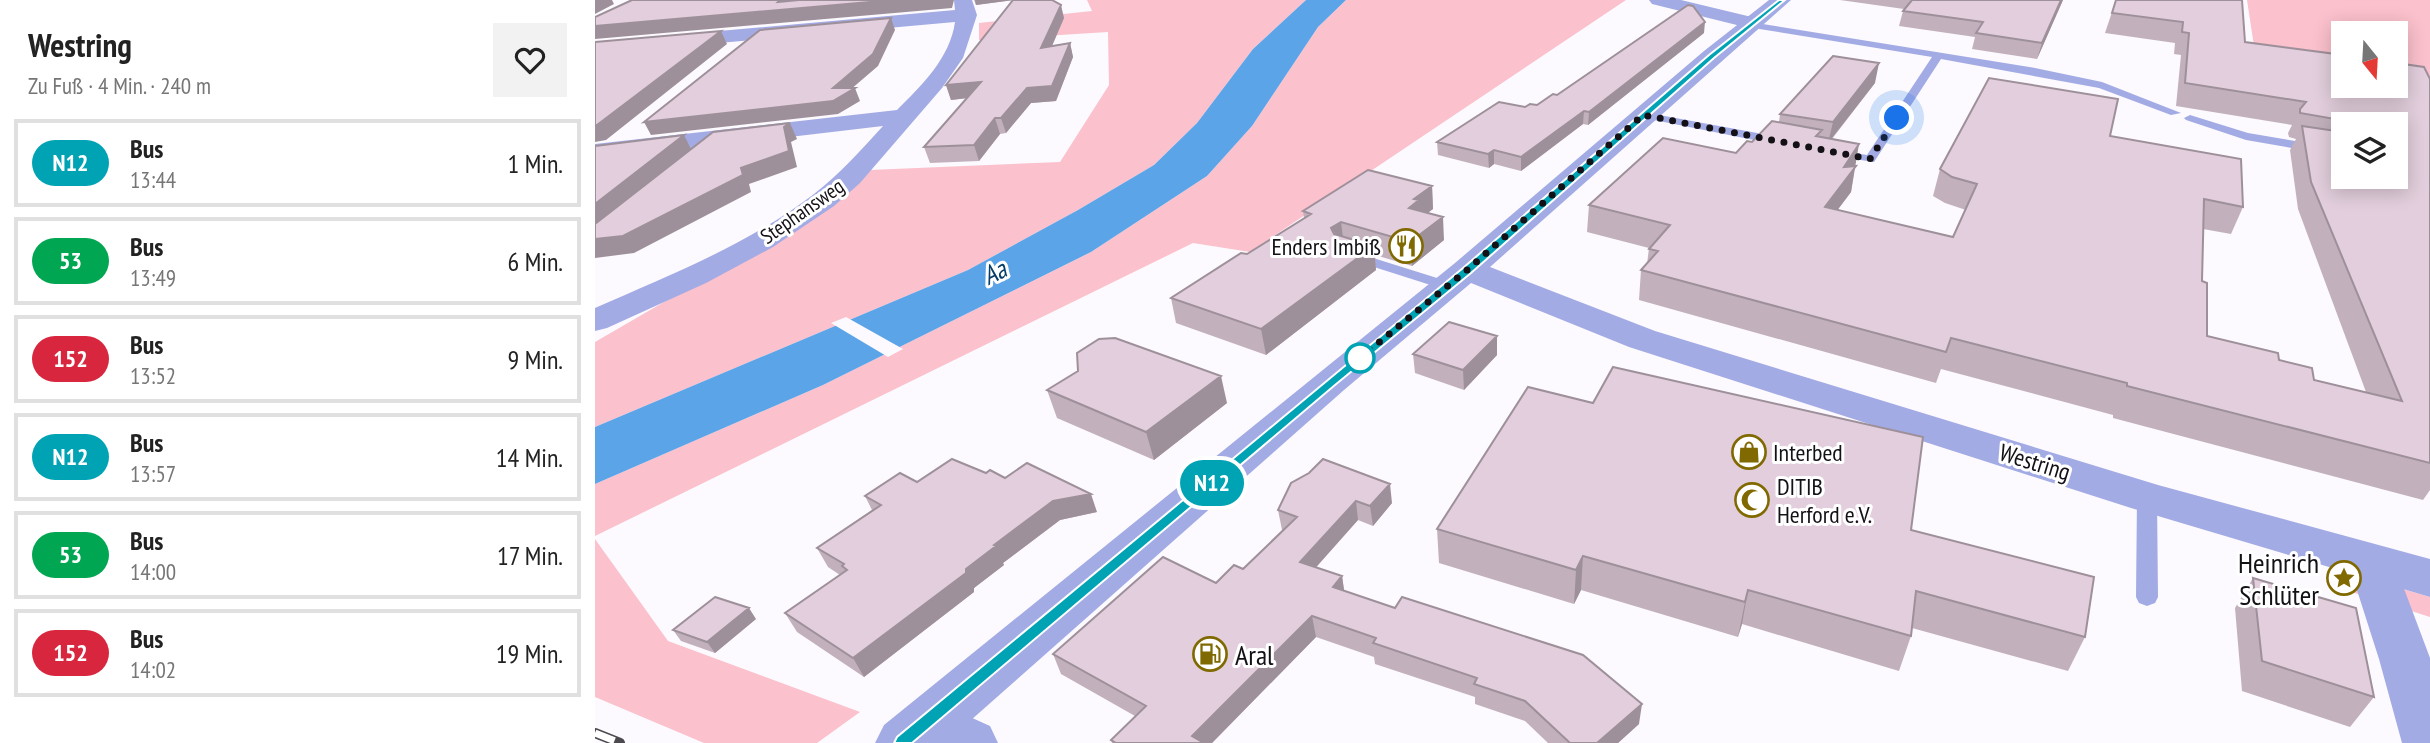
<!DOCTYPE html>
<html lang="de">
<meta charset="utf-8">
<style>
:root{--surface:#fff;--page:#f2f2f2;--text:#222;--muted:#767676;--line:#e0e0e0}
body{margin:0;font-family:"PT Sans Narrow",sans-serif;background:var(--page);color:var(--text);height:100vh;display:flex;flex-direction:column;font-size:26px;white-space:nowrap}
*{box-sizing:border-box;margin:0}
p{font-size:23px;color:var(--muted)}
.icon{flex:none;width:38px;height:38px;fill:none;stroke:currentColor;stroke-width:2;stroke-linecap:round;stroke-linejoin:round}
.map{position:relative;flex:1;overflow:hidden}
.side{display:flex;flex-direction:column;background:var(--surface);width:595px}
.side>*{flex:none}
.badge{padding:0 14px;border-radius:23px;font-size:24px;line-height:46px}
.needle{width:46px;rotate:162deg}
.fabs{position:absolute;left:1736px;top:21px;display:grid;gap:14px}
.fabs a{display:grid;place-items:center;width:77px;height:77px;border-radius:0px;background:var(--surface);box-shadow:0 4px 18px #0003;font-size:35px}
.you{position:absolute;width:35px;height:35px;margin:-18px;border:5px solid #fff;border-radius:50%;background:#1a73e8;box-shadow:0 0 0 10px #1a73e833}
.map>.badge{position:absolute;translate:-50% -50%;box-shadow:0 0 0 4px #fff}
.round{display:grid;place-items:center;flex:none;width:74px;height:74px;border-radius:0px;background:var(--page)}
.summary{display:flex;align-items:center;justify-content:space-between;height:119px;padding:0 28px}
h1{font-size:33px;font-weight:700;line-height:52px}
ul{padding:0;list-style:none}
li{display:flex;align-items:center;gap:21px;height:88px;margin:0 14px 10px;padding:0 14px;border:4px solid var(--line);border-radius:0px}
li div{flex:1}
li b{display:block;font-size:26px}
li em{font-style:normal}
li .badge{min-width:77px;font-weight:700;text-align:center}
main{display:flex;flex:1;min-height:0}
.map>svg:first-child{display:block}
</style>
<main>
<section class="side">
<div class="summary"><div><h1>Westring</h1><p>Zu Fuß · 4 Min. · 240 m</p></div><a class="round"><svg class="icon" aria-label="heart" viewBox="0 0 24 24"><path d="M12 20l-8-8c-3-5 5-10 8-4 3-6 11-1 8 4z"/></svg></a></div>
<ul>
<li><span class="badge" style="background:#00a3b4;color:#fff">N12</span><div><b>Bus</b><p>13:44</p></div><em>1 Min.</em></li>
<li><span class="badge" style="background:#00a651;color:#fff">53</span><div><b>Bus</b><p>13:49</p></div><em>6 Min.</em></li>
<li><span class="badge" style="background:#d7263d;color:#fff">152</span><div><b>Bus</b><p>13:52</p></div><em>9 Min.</em></li>
<li><span class="badge" style="background:#00a3b4;color:#fff">N12</span><div><b>Bus</b><p>13:57</p></div><em>14 Min.</em></li>
<li><span class="badge" style="background:#00a651;color:#fff">53</span><div><b>Bus</b><p>14:00</p></div><em>17 Min.</em></li>
<li><span class="badge" style="background:#d7263d;color:#fff">152</span><div><b>Bus</b><p>14:02</p></div><em>19 Min.</em></li>
</ul>
</section>
<div class="map">
<svg width="1835" height="743" viewBox="0 0 1835 743">
<rect width="100%" height="100%" fill="#fcfafe"/>
<path fill="#fbc1cc" d="M492,0h219l-53,49 -56,74 -43,42 -76,45 -110,60 -373,157v-85l138,-80 137,-92 190,-8 49,-77 -1,-53 -129,8v-17l113,-12z
M751,0h280l-376,252 -57,-9 -598,293v-52l228,-99 268,-133 116,-76 45,-50 66,-99z
M1652,0h183v83l-34,-5v-45h-53v38l-87,-12z
M0,539l73,102 192,71 -43,31h-113l-109,-46z
M1737,568l98,29v20l-91,-29z"/>
<path fill="#5ca4e8" d="M711,0h40l-28,27 -66,99 -45,50 -116,76 -268,133 -228,99v-57l373,-157 110,-60 76,-45 43,-42 56,-74z"/>
<path fill="#fcfafe" d="M251,317l57,32 -15,8 -57,-34z"/>
<g fill="none" stroke-linecap="round" stroke-linejoin="round">
<path fill="#a3abe5" fill-rule="evenodd" d="M1155,22l285,46 67,14 79,31 -10,2 -72,-27 -158,-29 -67,103 -40,-6 -4,-1v-6l37,6 65,-98 -185,-30 -2,-2z
M1048,112l136,25 6,4 -6,4 -140,-28v-4z
M1595,115l58,18 95,16v8l-97,-17 -60,-20 -2,-2z
M759,252l99,31 3,3 -8,5 -5,-2 -94,-30 -2,-3 2,-3z
M1552,490l7,2 3,5 1,100 -3,6 -8,3 -8,-3 -3,-6 1,-100 3,-5z"/>
<path fill="#a3abe5" fill-rule="evenodd" d="M359,0h18l5,15 -14,43 -21,30 -82,95 -26,23 -61,41 -67,36 -99,45 -12,3v-23c75,-33 154,-64 219,-114 26,-20 47,-44 69,-68l-288,34v-16l302,-34c25,-25 53,-52 58,-88l-360,32v-12l360,-32z
M1054,0h32l79,19 3,4 -10,6 -101,-25z
M1776,545l16,5 7,12 36,96v85h-28l-23,-84 -31,-97 7,-12z
M335,699l60,27 8,17h-79l-8,-4 -8,-17 8,-17z"/>
<path fill="#a3abe5" fill-rule="evenodd" d="M1174,0h22l-301,267 165,64 503,154 272,74v38l-299,-89 -502,-161 -158,-64 -127,107 -399,353h-70l9,-18 571,-462 249,-212z"/>
<g stroke="#4c494f" stroke-width="10">
<path id="rail" d="M0,733l25,10"/>
</g>
<use href="#rail" stroke="#fff" stroke-width="7" stroke-dasharray="21" stroke-linecap="butt"/>
</g>
<path fill="#c2b1bd" fill-rule="evenodd" d="M379,0h78l12,18 -12,28 18,-3 3,14 -17,44 -25,2 -25,30 -6,1 -21,27 -49,2 -6,-16 43,-49 -16,2 -5,-15 67,-85 -37,5z
M1245,0h223l-26,59 -65,-10 3,-12 -76,-11 4,-15 1,-2z
M1521,0l129,42 185,37v411l-7,10 -310,-82v-3l-172,-46 -5,14 -297,-83 2,-30 6,-6 2,-16 -62,-16 2,-27 147,-52 16,-11 27,-20 1,-8 95,-31 -43,56 23,27 -4,26 -14,18 116,27 13,-27 -21,-7 -12,-7 7,-27 170,-33 133,71 -12,27 -28,-5 -1,52 5,55 72,24 35,20 52,12 -68,-183 -8,-59 6,-11 -7,-2 -1,-4 4,-8 -116,-19 5,-51 -7,-1 1,-11 -70,-10zM1748,124h53l-53,53z
M1109,33l-116,92 -5,-1 -62,47 -27,-7 -5,4 -51,-13 -1,-13 88,-35 12,-2 20,-10z
M837,186l1,23 -5,4 16,27 -32,26 -37,-11 1,15 -110,85 -90,-32 -5,-25 76,-44 57,-36 -1,-7z
M902,336v19l-33,35 -49,-17 -2,-19z
M452,390l180,13 -73,57 -97,-42z
M391,473l19,5 92,34 -37,8 -57,43 1,2 -30,23v4l-110,85 -67,-45 -12,-19 55,-38 -12,-8 -11,-19 55,-38 -7,-14 52,-14z
M714,473l83,30 -19,23 -15,-6 -42,47 26,9 2,15 295,133 -21,19h-70l-23,-22 -50,-17v-7l-100,-33 -1,-7 -58,-20 -104,106h-100l-1,-3 24,-24 -74,-42 -8,-20 163,-71 27,-14 40,-39h-1l-4,-20z
M842,529l474,1 174,107 -17,34 -156,-43 -1,8 -12,35 -157,-47 -4,13 -157,-47 -7,14 -135,-41z
M1658,578l121,119 -24,30 -108,-36 -7,-83z
M161,619l-41,34 -34,-12 -8,-11z"/>
<path fill="#9e909a" d="M0,0h17l2,4 -19,10z
M185,0h174l-2,8 -357,31v-13l183,-24z
M380,0h39l-38,5z
M1466,0h2l-26,59 5,-16z
M466,5l3,13 -19,44 -4,-14z
M296,18l4,12 -17,36 -28,24 5,-2 5,13 -22,13 -187,21 -7,-13 189,-34z
M1110,22l-1,11 -116,92 1,-13z
M126,31l6,13 -121,96 -11,2v-17z
M475,43l3,14 -17,44 -25,2 -25,30 -5,-15 26,-30z
M1284,63l-4,20 -47,60 5,-21z
M386,82l4,14 -34,4 -5,-15z
M989,111l-1,13 -62,47v-14z
M400,118l5,16 -21,27 -5,-16z
M195,123l7,16 -6,3 6,25 -48,17 2,8 -117,61 -39,5v-19l146,-71 43,-41z
M89,135l8,16 -97,78v-25z
M1264,144l-8,48 -32,43 6,-28 19,-40z
M899,150v14l-5,4 -1,-14z
M837,186l1,23 -13,9 -11,-10 5,-9z
M848,217l1,23 -32,26 -2,-24z
M746,222l3,23 -13,-17z
M779,246l2,24 -110,85 -5,-26z
M902,336v19l-33,35 -1,-20z
M626,376l6,27 -73,57 -8,-28z
M795,484l2,19 -19,23 -3,-20z
M496,494l6,18 -37,8 -57,43 1,2 -30,23v4l-110,85 -11,-19 113,-89 28,-24 59,-44z
M761,501l2,19 -55,62 -3,-20z
M988,556l-2,34 -7,14 2,-34z
M747,576l3,20 -12,-9z
M1153,590l-6,34 -4,13 7,-35z
M154,608l7,11 -41,34 -8,-11z
M717,616l4,21 -104,106h-18l-2,-7z
M1047,704l-3,20 -21,19h-21z"/>
<path fill="#e2cedc" stroke="#9e909a" stroke-width="2" d="M37,0h148l-2,2 21,-2h94l-298,26v-9z
M418,0h39l9,5 -20,43 29,-5 -18,43 -25,2 -26,30h-6l-21,27 -50,2 57,-65 -35,3z
M1317,0h149l-19,43 -66,-10 7,-11 -80,-11z
M1521,0h126l3,42 98,13v31h53v-23l28,4 6,12v384l-303,-77v-3l-176,-45 -5,14 -305,-82 17,-19 -9,-2 21,-24 -81,-20 74,-67 73,15 11,-12 5,1 20,-21 50,9 -6,6 43,8 -15,23 12,-1 -31,41 128,30 24,-53 -25,-7 -12,-8 49,-91 129,21 -8,37 131,23 2,48 -39,-8 -2,82 5,2v53l71,17 1,7 33,8 2,12 88,21 -91,-219 -9,-56 41,6v45h53v-53h-38v-1l-58,-10v-4l6,-7 -121,-19 4,-50 -7,-1 1,-10 -71,-9z
M1093,5l5,1 12,16 -116,90 -5,-1 -63,46 -27,-7 -6,4 -51,-12 62,-40 26,5 5,-3 7,1 16,-11 4,1z
M296,18l-18,36 -40,34h22l-22,13 -189,21 116,-92z
M126,31l-124,94h-2v-83z
M1238,56l46,7 -46,59 -53,-8z
M195,123l-6,4 5,24 -48,17 2,7 -120,61 -28,3v-15l118,-92z
M89,135l-89,69v-58z
M773,170l64,16 -18,13 5,1 -10,8 34,9 -33,25 -69,-20 -10,6 3,6 40,12 -113,83 -90,-31 70,-45 6,1 64,-40 -8,-3z
M854,322l48,14 -34,34 -50,-16z
M520,338l106,38 -75,56 -99,-42 31,-19 -1,-18 22,-14z
M1018,367l310,70 -12,93 183,47 -9,60 -169,-46 -5,45 -163,-46 -3,12 -162,-46 -7,14 -139,-41 91,-142 65,16z
M357,459l34,14 4,-3 15,8 22,-15 64,31 -38,7 -59,44 2,1 -30,23v4l-113,85 -68,-45 62,-43 -5,-4 2,-2 -27,-16 64,-43 -16,-9 35,-23 17,9z
M728,459l67,25 -20,22 -14,-5 -56,61 42,14 -9,11 62,21 7,-11 181,58 59,49 -45,39h-27l-45,-42 -51,-17 3,-6 -104,-35 3,-5 -64,-22 -120,120 12,7h-88l-5,-3 35,-34 -93,-52 110,-97 53,26 18,-18 9,4 54,-52 -19,-7 13,-27 18,-10z
M1658,578l103,30 18,89 -112,-36z
M120,597l34,11 -42,34 -34,-12z"/>
<path fill="#00a3b4" stroke="#fff" stroke-width="2" d="M1184,0h6l-71,58 -243,215 -136,112 -423,358h-18l3,-6 566,-469 246,-213z"/>
<g fill="none" stroke-linecap="round" stroke-linejoin="round">
<path stroke="#131016" stroke-width="7" stroke-dasharray="0 12.6" d="M765,358l107,-88 176,-155 227,44 27,-41"/>
</g>
<defs>
<g id="restaurant-ring" transform="scale(1.75)"><circle r="9.5" fill="#fff" stroke="#816901" stroke-width="1.5"/><path d="M-5-6h1v4h1v-4h1v4h1v-4h1v5L-1.5 .5V6h-2V.5L-5-1ZM5-6V6H3V1.5H1.5Q1.5-4 5-6Z" fill="#816901"/></g>
<g id="shop-ring" transform="scale(1.75)"><circle r="9.5" fill="#fff" stroke="#816901" stroke-width="1.5"/><path d="M-5-2.5h2.3a2.7 3.5 0 0 1 5.4 0H5L5.5 6h-11ZM-1.5-2.5h3a1.5 2.3 0 0 0-3 0Z" fill="#816901"/></g>
<g id="mosque-ring" transform="scale(1.75)"><circle r="9.5" fill="#fff" stroke="#816901" stroke-width="1.5"/><path d="M3.5-4.9A6 6 0 1 0 3.5 4.9A5 5 0 1 1 3.5-4.9Z" fill="#816901"/></g>
<g id="sight-ring" transform="scale(1.75)"><circle r="9.5" fill="#fff" stroke="#816901" stroke-width="1.5"/><path d="M0-6L1.8-2.2L6-1.7L2.9 1.2L3.7 5.4L0 3.3L-3.7 5.4L-2.9 1.2L-6-1.7L-1.8-2.2Z" fill="#816901"/></g>
<g id="fuel-ring" transform="scale(1.75)"><circle r="9.5" fill="#fff" stroke="#816901" stroke-width="1.5"/><path d="M-5.5-6h7V0h2V4h1.3V-2.5L3-4.5l.8-.8L6-3V5H2.5V1h-1V6h-7ZM-4.2-4.7v3.2H.2V-4.7Z" fill="#816901"/></g>
</defs>
<g fill-rule="evenodd">
<use href="#restaurant-ring" x="811" y="246"/>
<use href="#shop-ring" x="1154" y="452"/>
<use href="#mosque-ring" x="1157" y="500"/>
<use href="#sight-ring" x="1749" y="578"/>
<use href="#fuel-ring" x="615" y="654"/>
</g>
<circle fill="#fff" stroke="#00a3b4" stroke-width="3.5" cx="765" cy="358" r="14"/>
<g text-anchor="middle" dominant-baseline="central" stroke-width="6" stroke-linejoin="round" paint-order="stroke">
<g font-size="21" fill="#131016" stroke="#fff">
<text transform="translate(207 211) rotate(-35)">Stephansweg</text>
</g>
<g font-size="24" fill="#131016" stroke="#fff" text-anchor="start">
<text x="786" y="246" text-anchor="end">Enders Imbiß</text>
<text x="1178" y="452">Interbed</text>
<text x="1182" y="486">DITIB<tspan x="1182" dy="28">Herford e.V.</tspan></text>
</g>
<g font-size="24" fill="#131016" stroke="#fff">
<text transform="translate(1440 462) rotate(17)">Westring</text>
</g>
<g font-size="26" font-style="italic" fill="#053d68" stroke="#fff">
<text transform="translate(399 272) rotate(-27)">Aa</text>
</g>
<g font-size="28" fill="#131016" stroke="#fff" text-anchor="end">
<text x="1724" y="562">Heinrich<tspan x="1724" dy="32">Schlüter</tspan></text>
<text x="640" y="654" text-anchor="start">Aral</text>
</g>
</g>
</svg>
<div class="fabs">
<a><svg class="needle" viewBox="-14 -14 28 28"><path d="M0-13l5 13h-10z" fill="#e53935"/><path d="M0 13l5-13h-10z" fill="#767676"/></svg></a>
<a><svg class="icon" aria-label="layers" viewBox="0 0 24 24"><path d="M12 4l9 5-9 5-9-5zM3 14l9 5 9-5"/></svg></a>
</div>
<div class="you" style="left:1302px;top:118px"></div>
<b class="badge" style="left:617px;top:483px;background:#00a3b4;color:#fff">N12</b>
</div>
</main>
